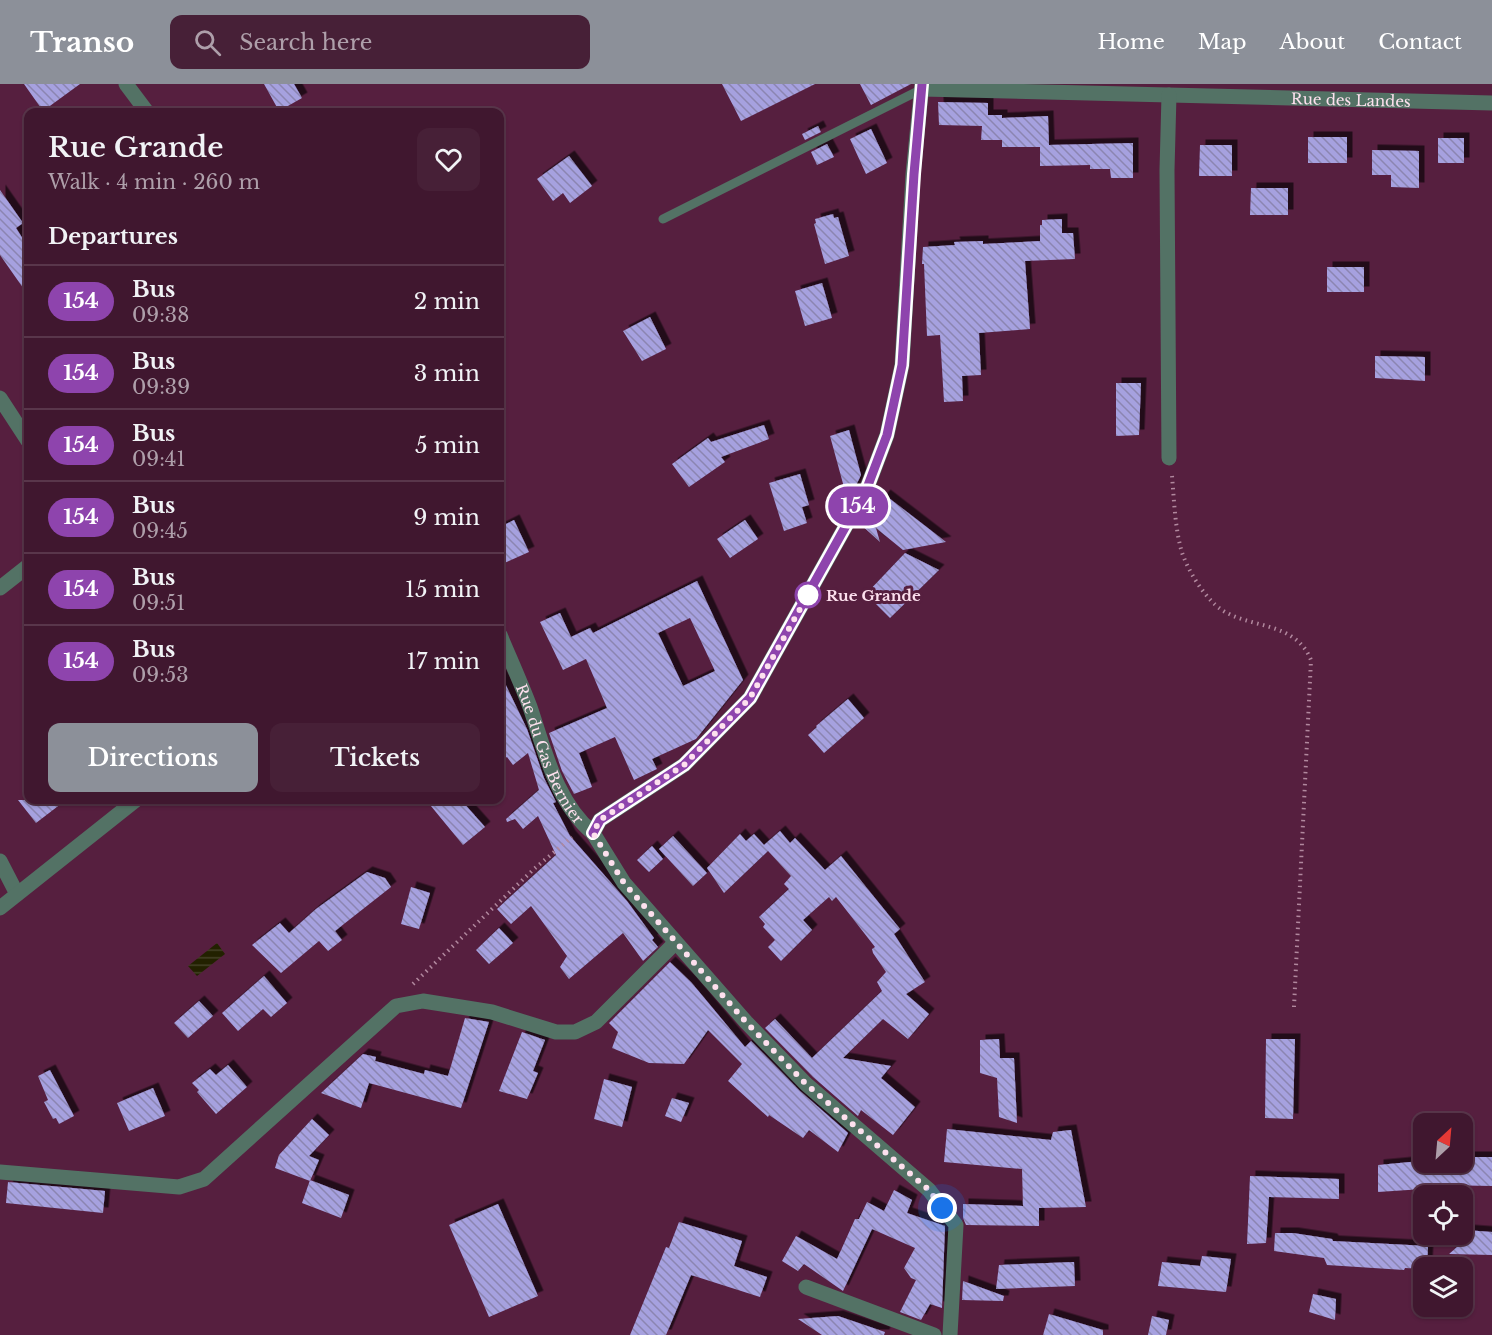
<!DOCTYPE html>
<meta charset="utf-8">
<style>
:root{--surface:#40172f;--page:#472037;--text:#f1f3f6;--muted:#ae9faa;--line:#59364b;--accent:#8c9099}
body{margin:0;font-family:"Libre Baskerville",serif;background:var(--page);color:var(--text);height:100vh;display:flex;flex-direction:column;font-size:22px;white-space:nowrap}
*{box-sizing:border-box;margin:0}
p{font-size:20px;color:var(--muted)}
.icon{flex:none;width:33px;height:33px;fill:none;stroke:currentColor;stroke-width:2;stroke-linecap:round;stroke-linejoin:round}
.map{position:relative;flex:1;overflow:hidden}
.side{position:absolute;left:24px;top:24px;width:480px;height:696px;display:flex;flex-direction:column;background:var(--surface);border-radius:12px;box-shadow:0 2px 4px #0004,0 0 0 2px var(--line)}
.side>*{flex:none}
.badge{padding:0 12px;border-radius:20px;font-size:21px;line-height:39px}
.needle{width:39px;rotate:26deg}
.buttons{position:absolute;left:1413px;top:1029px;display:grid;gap:12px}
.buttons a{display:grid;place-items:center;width:60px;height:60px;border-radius:12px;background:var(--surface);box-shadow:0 2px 4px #0004,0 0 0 2px var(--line);font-size:30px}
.you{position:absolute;width:30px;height:30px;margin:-15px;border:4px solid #fff;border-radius:50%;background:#1a73e8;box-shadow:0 0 0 9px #1a73e833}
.map>.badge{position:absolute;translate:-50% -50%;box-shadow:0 0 0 3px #fff}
h2{padding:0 24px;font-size:22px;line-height:54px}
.round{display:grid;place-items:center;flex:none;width:63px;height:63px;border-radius:12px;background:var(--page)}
.headline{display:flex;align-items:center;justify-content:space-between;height:102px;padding:0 24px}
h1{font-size:28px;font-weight:600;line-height:45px}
.button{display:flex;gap:12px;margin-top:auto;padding:12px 24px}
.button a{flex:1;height:69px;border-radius:12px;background:var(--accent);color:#fff;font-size:24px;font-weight:600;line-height:69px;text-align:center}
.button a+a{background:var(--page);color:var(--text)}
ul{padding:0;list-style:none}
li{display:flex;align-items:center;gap:18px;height:72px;padding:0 24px;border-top:2px solid var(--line)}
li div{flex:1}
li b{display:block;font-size:22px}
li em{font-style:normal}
li .badge{min-width:66px;font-weight:700;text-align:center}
header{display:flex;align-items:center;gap:36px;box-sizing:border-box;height:84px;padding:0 30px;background:var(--accent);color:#fff}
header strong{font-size:28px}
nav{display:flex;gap:33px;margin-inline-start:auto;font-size:21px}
.search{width:420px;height:54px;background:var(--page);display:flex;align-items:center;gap:15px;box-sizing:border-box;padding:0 21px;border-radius:12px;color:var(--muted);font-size:22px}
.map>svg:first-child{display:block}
</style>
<header>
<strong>Transo</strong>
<div class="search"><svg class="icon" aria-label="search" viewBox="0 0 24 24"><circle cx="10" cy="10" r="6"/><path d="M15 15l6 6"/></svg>Search here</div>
<nav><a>Home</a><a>Map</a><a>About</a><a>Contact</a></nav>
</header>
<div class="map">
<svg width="1492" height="1251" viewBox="0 0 1492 1251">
<defs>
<pattern id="water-rules" width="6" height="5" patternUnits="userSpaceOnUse" patternTransform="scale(1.5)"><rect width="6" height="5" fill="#222100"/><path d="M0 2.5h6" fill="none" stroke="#434126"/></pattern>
<pattern id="building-back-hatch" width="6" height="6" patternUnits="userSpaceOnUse" patternTransform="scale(1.5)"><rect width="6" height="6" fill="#a6a1df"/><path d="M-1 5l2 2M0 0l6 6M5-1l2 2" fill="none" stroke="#8b85b1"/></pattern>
<filter id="shadow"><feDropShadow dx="5.5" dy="-5.5" stdDeviation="0" flood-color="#0009"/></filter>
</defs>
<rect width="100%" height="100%" fill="#561f3f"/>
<path fill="url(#water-rules)" d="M217,859l8,11 -28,22 -9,-10z"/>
<path fill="url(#building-back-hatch)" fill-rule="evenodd" filter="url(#shadow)" d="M24,0h56l-37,27z
M264,0h30l8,14 -23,13z
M722,0h93l-74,37z
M860,0h51l-40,21z
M938,18l50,1v12h14v3l46,-2 1,29 84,-2v35h-22l-1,-9h-20v-4l-50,1v-19h-38v-7h-21l1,-14 -43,-1z
M818,42l3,6 -16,8 -3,-6z
M871,45l16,34 -21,11 -16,-35z
M1308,53h39v26h-39z
M1438,54h26v25h-26z
M827,60l7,13 -17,8 -6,-13z
M1200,61h32v31h-33z
M1372,66l47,1v37l-28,-1v-12h-19z
M569,72l23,30 -22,17 -7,-10 -10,8 -16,-22z
M1251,104h37v27h-38z
M0,106l23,33 -7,5 12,19v48l-28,-40z
M833,130l1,4 4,-1 11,39 -24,8 -11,-40 2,-1 -1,-4z
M1062,135v14h11l2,26 -50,2 5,68 -51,4 2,42 -19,1 1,25 -19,1 -4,-67 -13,1 -3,-72h-2l1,-17 32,-2 -1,-3 29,-1v3l57,-3v-16h2v-5z
M1327,183h37v25h-37z
M822,199l10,35 -27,8 -10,-35z
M650,233l16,32 -24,12 -19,-30z
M1375,272l50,1v24l-50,-3z
M1116,299h25l-2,52 -23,1z
M764,341l5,14 -48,18 4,5 -36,25 -17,-23 36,-26 3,4z
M849,346l12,45 -13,27 -18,-66z
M800,390l9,31 -7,2 5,16 -23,8 -15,-48z
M885,411l61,47 -43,8 -27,-22 4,14 -21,-19 10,-19 2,8z
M514,436l15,32 -29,13v-38z
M745,436l13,19 -28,19 -13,-19z
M905,469l34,17 -49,48 -24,-24z
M697,497l46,99 -47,59 -44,20 5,10 -23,11 -19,-43 -36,16 13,34 -18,7 -12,-23 -13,-38 58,-25 -21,-49 -23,11 -23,-48 20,-9 11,24 19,-9 3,5zM690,534l25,53 -32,15 -25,-53z
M500,589l27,56 17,49 12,24 -3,1 17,33 57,65 27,37 -2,2 6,7 -15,14 -20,-28 -54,46 -9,-12 7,-11 -36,-50 -20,18 -14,-15 59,-54 -18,-39 -15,13 -8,-10 -8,3 -1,-3 33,-29 -11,-37 -15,12 -6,-8 -7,4z
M848,615l16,19 -40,35 -16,-18 9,-8 -1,-1z
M18,716h48l-30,23z
M426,716h35l24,27 -22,18z
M780,747l10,12 5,-5 30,32 16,-14 59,73 -6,5 31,48 -19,12 23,20 -21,25 -25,-20 -40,39 48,8 -10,12 34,29 -22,28 -32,-25 -3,6 -45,-39 -48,-49 10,-9 37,39 70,-67 -5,-9 9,-10 -13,-19 -1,-4 3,-2 -39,-50 -4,4 -3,-4 -26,23 9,10 -31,31 -13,-14 7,-7 -12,-13 2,-3 -6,-7 30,-28 -5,-5 7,-8 -23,-25 -44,42 -17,-25 33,-34 6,7 8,-7 10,11z
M673,752l34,37 -14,13 -34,-37z
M652,762l11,13 -14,13 -12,-12z
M367,788l18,6 6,9 -56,44 7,9 -14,11 -9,-10 -38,32 -29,-28 28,-22 9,10 27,-24z
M411,803l19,6 -11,36 -18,-5z
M499,844l14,15 -24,21 -13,-14z
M670,878l21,20 54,65 6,-6 49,50 48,42 -10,19 -29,-22 -6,8 -34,-23 -1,2 -40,-36 14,-17 -34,-34 -24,34 -35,-1 -37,-15 6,-16 -9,-9z
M264,892l23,27 -16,14 -8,-8 -25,22 -16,-18z
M199,917l14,15 -25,22 -14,-15z
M465,934l24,4 -28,86 -92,-25 -8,25 -40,-15 42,-39 13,3 -1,4 49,13 1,-4 23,6z
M522,948l23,8 -12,31 5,2 -11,26 -28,-8z
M999,955l1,19h14l3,65 -18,-6 -2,-39 -17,-5v-33z
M1266,955h29l-2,80 -28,-1z
M228,981l19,22 -31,27 -19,-22 2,-2 -7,-7 18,-14 6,6z
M50,986l24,46 -15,8 -3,-6 -3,1 -9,-17 4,-2 -10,-24z
M604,995l28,8 -10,40 -28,-8z
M153,1004l12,28 -36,15 -12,-28z
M672,1014l17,5 -8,19 -16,-6z
M312,1035l17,16 -20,21 10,4 -9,21 -35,-13 4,-13z
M947,1045l104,11 2,-8 18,-2 15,77 -47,1v18l-73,-1 -3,-7v-14l60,2 -1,-37 -78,-7z
M1467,1073h25v29l-54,-1v3l-60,4v-27l43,-4v5l46,-3z
M1250,1092l89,3v20l-70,-2 -3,46 -19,1z
M310,1096l39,15 -8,23 -39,-15z
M8,1098l97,9 -2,22 -97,-10z
M894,1106l18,10 -5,13 38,13 -3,82 -12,-4 -9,16 -21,-8 16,-32 -5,-2 -7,-10 11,-20 -43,-19 -29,62 -39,-27 -6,7 -16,-10 14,-25 41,23 18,-40h4l8,-17 17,9z
M498,1120l40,92 -49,21 -40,-92z
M679,1138l63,19 -8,25 33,11 -7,20 -69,-22 -25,60h-36l36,-88 3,1z
M1465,1146l27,2v23l-43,-1 16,-14z
M1275,1149h18l39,6 1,2 95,5 -1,22h-3v1l-19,-1 -1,2 -77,-5 -3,-7 -50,-7z
M1202,1172l29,3 -5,33 -68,-6 4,-24 38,4z
M1074,1178l1,24 -79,3 3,-24z
M963,1197l41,15 -1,5 -41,-1z
M1313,1210l23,5 -1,21 -26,-8z
M1049,1230l54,16v5h-60z
M838,1232l47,16 -1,3h-62l-24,-16z
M1152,1232l17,4 -3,15h-18z"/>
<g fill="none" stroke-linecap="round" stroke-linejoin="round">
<path stroke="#b1889e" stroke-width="4" stroke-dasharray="1.5 4.5" stroke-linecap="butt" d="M1172,392c2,23 3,51 9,73 5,19 24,50 41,61 29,19 73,11 89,50l-17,347
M413,900l121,-115 38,-32"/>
<path stroke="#537265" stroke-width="9" d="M663,135l259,-130"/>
<g stroke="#537265" stroke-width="15">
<path d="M126,0l21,28"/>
<path id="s1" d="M922,5l570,14"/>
<path d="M1169,11l-2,75 2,288"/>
<path d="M0,314l28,43"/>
<path d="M0,504l28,-22"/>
<path id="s2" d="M500,551c10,24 21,48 30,72 15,44 26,95 63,126"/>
<path d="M0,777l17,33"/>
<path d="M0,824l136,-108"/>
<path d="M0,1088l179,15 25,-8 192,-173 27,-5 69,11 64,20h19l21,-10 79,-79"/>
<path d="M806,1203l128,48"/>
</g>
<path stroke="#537265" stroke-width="15" d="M922,0l-9,90 -11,191 -15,70 -20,53 -117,210 -66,67 -84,55 -7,13 31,50 122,139 60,62 123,106 27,35 -6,110"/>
</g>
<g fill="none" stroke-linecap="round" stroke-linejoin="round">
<g stroke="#fff" stroke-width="14">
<path id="line" d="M593,749l7,-13 84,-55 66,-67 117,-210 20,-53 15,-70 12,-191 8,-90"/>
</g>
<use href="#line" stroke="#8e44ad" stroke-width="9"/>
<path stroke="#fde0ee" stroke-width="6" stroke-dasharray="0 10.8" d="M808,511l1,-2 -59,105 -66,67 -84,55 -7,13 31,50 122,139 60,62 123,106 13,18"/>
</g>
<circle fill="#fff" stroke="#8e44ad" stroke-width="3" cx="808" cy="511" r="12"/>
<g text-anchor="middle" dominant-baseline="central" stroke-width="6" stroke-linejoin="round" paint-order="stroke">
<g font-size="15" fill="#fde0ee" stroke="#561f3f">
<text stroke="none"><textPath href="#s1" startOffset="429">Rue des Landes</textPath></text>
<text stroke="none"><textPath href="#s2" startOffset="129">Rue du Gas Bernier</textPath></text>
</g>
<g font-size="15" font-weight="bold" fill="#fde0ee" stroke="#561f3f" text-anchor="start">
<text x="826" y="511">Rue Grande</text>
</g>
</g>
</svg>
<div class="buttons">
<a><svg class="needle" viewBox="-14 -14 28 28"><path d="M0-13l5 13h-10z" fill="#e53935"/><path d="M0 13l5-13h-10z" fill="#ae9faa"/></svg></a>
<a><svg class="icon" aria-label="locate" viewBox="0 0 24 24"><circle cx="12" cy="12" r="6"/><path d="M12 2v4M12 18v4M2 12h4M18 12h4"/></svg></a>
<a><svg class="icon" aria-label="layers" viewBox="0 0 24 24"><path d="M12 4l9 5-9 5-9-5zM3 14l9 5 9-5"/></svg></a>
</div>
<div class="you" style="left:942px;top:1124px"></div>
<b class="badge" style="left:858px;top:422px;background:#8e44ad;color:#fff">154</b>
<section class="side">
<div class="headline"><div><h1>Rue Grande</h1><p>Walk · 4 min · 260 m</p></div><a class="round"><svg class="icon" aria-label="heart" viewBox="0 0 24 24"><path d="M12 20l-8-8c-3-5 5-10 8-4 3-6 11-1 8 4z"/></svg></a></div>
<h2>Departures</h2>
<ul>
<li><span class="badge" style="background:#8e44ad;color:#fff">154</span><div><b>Bus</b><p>09:38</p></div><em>2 min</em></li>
<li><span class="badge" style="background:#8e44ad;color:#fff">154</span><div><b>Bus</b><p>09:39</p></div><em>3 min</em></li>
<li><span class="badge" style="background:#8e44ad;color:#fff">154</span><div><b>Bus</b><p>09:41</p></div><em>5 min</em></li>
<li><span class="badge" style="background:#8e44ad;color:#fff">154</span><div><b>Bus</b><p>09:45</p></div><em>9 min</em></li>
<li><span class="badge" style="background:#8e44ad;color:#fff">154</span><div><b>Bus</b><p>09:51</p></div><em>15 min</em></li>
<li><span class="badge" style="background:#8e44ad;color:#fff">154</span><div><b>Bus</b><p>09:53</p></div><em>17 min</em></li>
</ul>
<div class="button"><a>Directions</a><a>Tickets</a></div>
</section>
</div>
